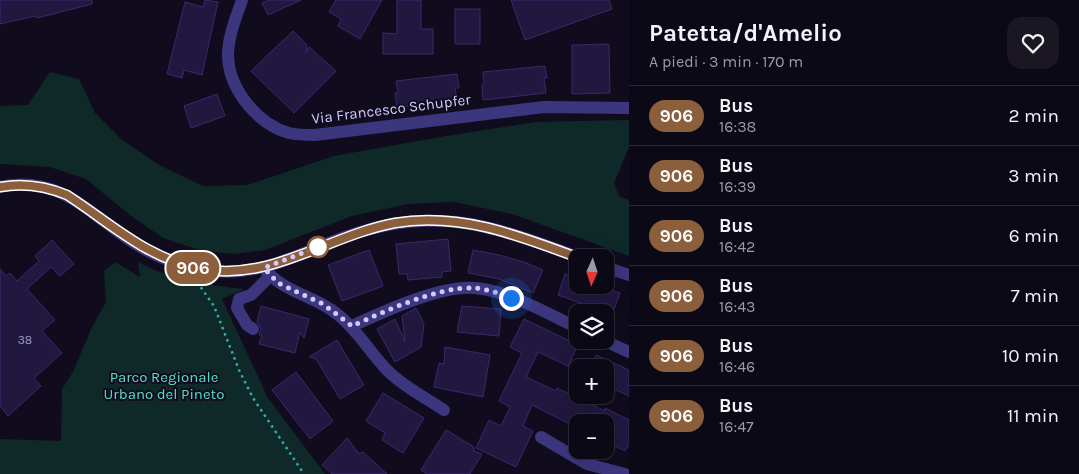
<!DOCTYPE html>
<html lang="it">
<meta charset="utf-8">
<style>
:root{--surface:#0c0916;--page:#1a1723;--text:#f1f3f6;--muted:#9a9aa1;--line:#2c2a35}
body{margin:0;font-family:Karla,sans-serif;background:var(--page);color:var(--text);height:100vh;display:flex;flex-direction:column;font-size:19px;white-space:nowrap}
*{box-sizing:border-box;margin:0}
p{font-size:16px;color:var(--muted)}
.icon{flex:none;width:28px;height:28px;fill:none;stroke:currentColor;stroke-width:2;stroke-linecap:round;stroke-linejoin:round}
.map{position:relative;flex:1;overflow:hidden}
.side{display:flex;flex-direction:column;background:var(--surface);width:450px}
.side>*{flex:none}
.badge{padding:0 10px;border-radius:16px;font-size:18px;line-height:32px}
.needle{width:32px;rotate:183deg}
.tools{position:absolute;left:569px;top:249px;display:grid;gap:10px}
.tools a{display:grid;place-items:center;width:45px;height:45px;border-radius:10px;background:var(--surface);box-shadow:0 5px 20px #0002,0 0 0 1px var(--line);font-size:25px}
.you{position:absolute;width:25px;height:25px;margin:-12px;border:4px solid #fff;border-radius:50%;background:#1a73e8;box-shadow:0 0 0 8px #1a73e833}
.map>.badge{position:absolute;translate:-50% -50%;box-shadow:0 0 0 2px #fff}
.round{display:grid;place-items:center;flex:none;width:52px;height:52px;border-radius:15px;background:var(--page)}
.head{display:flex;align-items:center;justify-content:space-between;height:85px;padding:0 20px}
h1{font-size:24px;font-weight:700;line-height:38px}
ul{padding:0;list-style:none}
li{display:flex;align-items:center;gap:15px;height:60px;padding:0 20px;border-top:1px solid var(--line)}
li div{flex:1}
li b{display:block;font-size:19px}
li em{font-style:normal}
li .badge{min-width:55px;font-weight:700;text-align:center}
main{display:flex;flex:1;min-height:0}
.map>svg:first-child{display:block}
</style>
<main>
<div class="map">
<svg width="629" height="474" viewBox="0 0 629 474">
<rect width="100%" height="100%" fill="#100c1e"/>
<path fill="#0f2828" d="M50,72l29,7 16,34 26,26 38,26 44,21 44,-1 87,-29 112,-20 89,-14 94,-2v27l-15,36 5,13 10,4v56l-117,-42 -58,-12 -46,2 -56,12 -87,34 -32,4 -34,-4 -36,-12 -33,-23 -44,-36 -36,-12 -50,-3v-58l28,-1z
M115,262l25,15 -2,-15c34,18 69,23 107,27l-23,10 46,99 57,76h-325v-35l61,2 1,-52 11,-17 18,-43 15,-27 -2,-31z"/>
<path fill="#211840" stroke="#39296c" d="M0,0h92v4l-55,14 -1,-2 -36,8z
M205,0l13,2 -16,73 -18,-5 -2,8 -15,-4 18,-72 18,5z
M269,0h32l-33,15 -6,-12z
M336,0h46l-22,39 -22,-13 3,-7 -12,-7z
M397,0h24v29h12v25h-50v-21l14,1z
M511,0h98l3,9 -87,31z
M455,9h25v35h-25z
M293,31l14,14 -1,8 3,-6 27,24 -42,42 -43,-42z
M609,44l1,49 -38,1v-49z
M545,66l2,12h-3l2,15 -63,7 -1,-15 2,-1 -1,-12z
M457,74l2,14h-4l2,12 -60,8 -2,-15h3l-2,-12z
M217,94l8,22 -34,12 -7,-22z
M448,239l3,32 -9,1v5l-34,3 -1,-6h-8l-3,-30z
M52,240l22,24 -14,12 -9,-9 -24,22 28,31 -13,11 20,22 -28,25 7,8 -33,30 -8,-10v-137l6,7 4,-3 7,8 22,-20 -4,-5z
M369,250l14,36 -41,15 -14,-36z
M473,250l26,5 25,7 19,8 -10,23 -34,-14 -31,-6z
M565,274l13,4v7h18l24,8 -7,19h-30l3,-7 -28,-10z
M261,306l48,13 -5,19 -4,-6 -5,21 -36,-9 3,-9h-3l2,-6 -4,-7z
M462,306l39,3 -2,27 -42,-4z
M416,308l8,16 -3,23 -26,15 -18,-33 18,-10 10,23 -3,-26z
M524,319l54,26 -10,21 -30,-14 -12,25 30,14 1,-3 48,23v-3l24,12v24l-4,7 -20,-10v-19h-27v6l-46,-23 -9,21 10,5 -17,36 -40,-19 13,-28 12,6 9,-19 -11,-6 23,-48 -12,-6z
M337,340l27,45 -24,14 -24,-40 -7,-2z
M445,347l45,8 -7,42 -49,-10 5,-24 5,1z
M596,355l33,15v26l-24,-11v-17h-15z
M296,372l37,49 -23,18 -38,-49z
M383,393l41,25 -21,35 -21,-13 3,-7 -19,-12z
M446,430l28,17v4l8,3 -12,20h-43l-6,-4z
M347,438l12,16 4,-2 24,22h-55l-10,-9z"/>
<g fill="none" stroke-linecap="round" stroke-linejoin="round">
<path stroke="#2bb1ae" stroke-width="2.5" stroke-dasharray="2.5 4" stroke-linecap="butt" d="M197,282l17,24 25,64 14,28 51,76"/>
<path stroke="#3c367e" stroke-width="12" d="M242,0c-6,18 -14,36 -14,56 1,33 29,68 61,77 9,2 17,2 26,2l229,-28 85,1
M0,187c60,-13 89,27 134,56 25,16 52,25 81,28 47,5 88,-19 130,-34 91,-33 149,-11 235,21
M605,267l24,8
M264,268c19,25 50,27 73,46 21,16 33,39 51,57 16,16 38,27 56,39
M352,326c31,-14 88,-41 123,-38 32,2 73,26 103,40
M253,329l-6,-4 -10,-17 2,-9 12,-4 19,-19
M603,340l26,12
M541,437l46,27 38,10"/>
</g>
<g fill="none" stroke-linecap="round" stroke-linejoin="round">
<g stroke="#fff" stroke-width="11">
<path id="line" d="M0,187c23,-4 45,-1 67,8 45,29 80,64 135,74 68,13 128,-34 193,-46 65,-11 125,13 184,35"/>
</g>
<use href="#line" stroke="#8b5e3c" stroke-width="8"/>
<path stroke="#d1c9ff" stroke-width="5" stroke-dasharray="0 9" d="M318,247l-54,21 14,15 45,21 29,22c31,-14 87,-40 122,-38 13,1 25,5 37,10"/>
</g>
<circle fill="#fff" stroke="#8b5e3c" stroke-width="2.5" cx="318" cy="247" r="10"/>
<g text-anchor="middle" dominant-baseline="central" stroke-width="4" stroke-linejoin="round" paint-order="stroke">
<g font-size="12" fill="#a59dcf">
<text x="25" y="340">38</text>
</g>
<g font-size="15" fill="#d1c9ff" stroke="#100c1e">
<text transform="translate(391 109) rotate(-7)">Via Francesco Schupfer</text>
</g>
<g font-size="15" fill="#54e0c3" stroke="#100c1e">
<text x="164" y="377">Parco Regionale<tspan x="164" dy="17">Urbano del Pineto</tspan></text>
</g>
</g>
</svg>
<div class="tools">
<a><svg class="needle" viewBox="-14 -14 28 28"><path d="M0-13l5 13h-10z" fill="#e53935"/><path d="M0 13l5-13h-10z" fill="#9a9aa1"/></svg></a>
<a><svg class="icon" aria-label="layers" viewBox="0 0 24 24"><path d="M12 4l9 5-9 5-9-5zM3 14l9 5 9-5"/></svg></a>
<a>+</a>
<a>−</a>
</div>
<div class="you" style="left:511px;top:298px"></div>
<b class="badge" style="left:193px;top:268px;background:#8b5e3c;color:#fff">906</b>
</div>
<section class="side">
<div class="head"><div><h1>Patetta/d'Amelio</h1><p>A piedi · 3 min · 170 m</p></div><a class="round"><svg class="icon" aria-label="heart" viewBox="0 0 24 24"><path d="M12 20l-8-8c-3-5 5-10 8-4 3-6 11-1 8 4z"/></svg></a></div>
<ul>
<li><span class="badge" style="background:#8b5e3c;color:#fff">906</span><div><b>Bus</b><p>16:38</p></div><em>2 min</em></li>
<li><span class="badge" style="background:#8b5e3c;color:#fff">906</span><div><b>Bus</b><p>16:39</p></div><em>3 min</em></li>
<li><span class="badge" style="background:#8b5e3c;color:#fff">906</span><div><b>Bus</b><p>16:42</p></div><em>6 min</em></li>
<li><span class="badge" style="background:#8b5e3c;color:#fff">906</span><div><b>Bus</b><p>16:43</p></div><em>7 min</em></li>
<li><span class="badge" style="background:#8b5e3c;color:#fff">906</span><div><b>Bus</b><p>16:46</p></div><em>10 min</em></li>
<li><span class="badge" style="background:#8b5e3c;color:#fff">906</span><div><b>Bus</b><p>16:47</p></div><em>11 min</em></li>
</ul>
</section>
</main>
